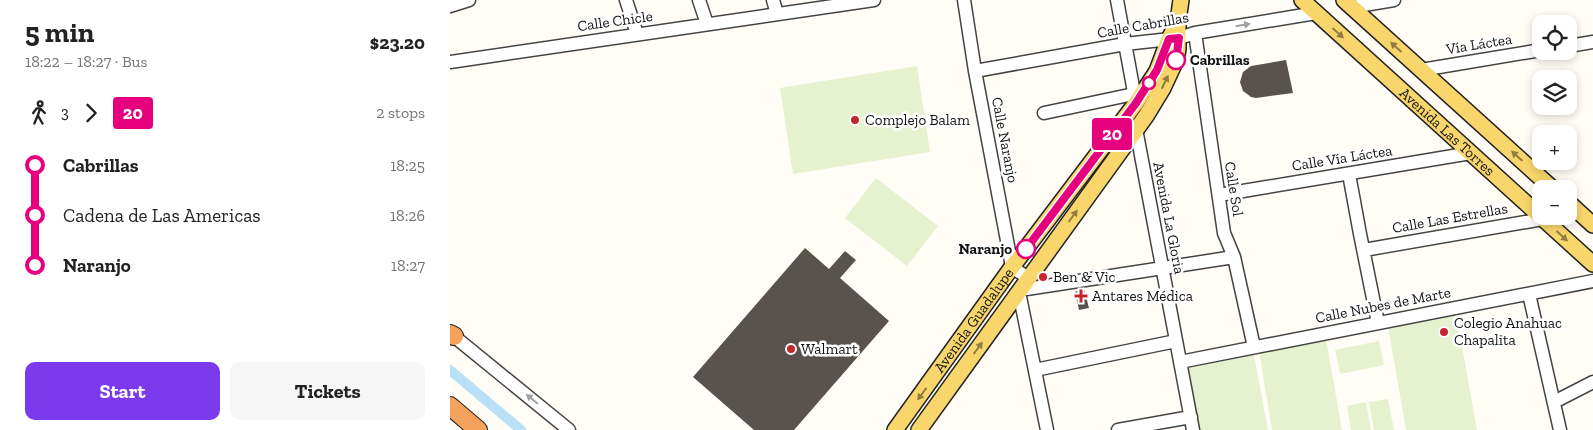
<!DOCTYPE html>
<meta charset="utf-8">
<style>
:root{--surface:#fff;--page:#f6f6f6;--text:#222;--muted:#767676;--accent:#7c3aed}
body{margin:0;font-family:"Zilla Slab",serif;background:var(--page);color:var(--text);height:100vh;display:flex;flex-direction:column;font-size:19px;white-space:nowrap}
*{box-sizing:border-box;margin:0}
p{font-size:16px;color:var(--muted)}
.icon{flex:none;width:28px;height:28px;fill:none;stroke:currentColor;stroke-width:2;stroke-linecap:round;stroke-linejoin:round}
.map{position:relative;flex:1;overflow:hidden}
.sheet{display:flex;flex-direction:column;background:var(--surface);width:450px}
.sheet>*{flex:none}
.badge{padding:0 10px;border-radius:4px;font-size:18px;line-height:32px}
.fabs{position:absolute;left:1082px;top:15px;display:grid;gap:10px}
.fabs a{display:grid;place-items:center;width:45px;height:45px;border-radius:10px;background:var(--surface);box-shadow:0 2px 8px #0003;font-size:25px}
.map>.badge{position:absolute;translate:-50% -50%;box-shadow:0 0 0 2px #fff}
.legs{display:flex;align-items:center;gap:8px;height:55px;padding:0 25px;font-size:16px}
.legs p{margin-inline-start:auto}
.headline{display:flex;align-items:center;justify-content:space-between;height:85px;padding:0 25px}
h1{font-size:28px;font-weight:700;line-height:38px}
.action{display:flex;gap:10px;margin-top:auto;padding:10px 25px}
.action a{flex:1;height:58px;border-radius:10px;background:var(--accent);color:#fff;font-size:20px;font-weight:700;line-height:58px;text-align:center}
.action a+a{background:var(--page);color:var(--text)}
ul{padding:0 25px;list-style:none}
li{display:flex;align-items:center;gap:18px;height:50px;font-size:19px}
li i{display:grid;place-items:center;width:8px;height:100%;margin:0 6px;background:currentColor}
li i::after{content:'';width:12px;height:12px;margin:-6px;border:4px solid;border-radius:50%;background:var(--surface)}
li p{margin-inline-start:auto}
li:first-child i{background:linear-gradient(#0000 50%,currentColor 0)}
li:last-child i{background:linear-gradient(currentColor 50%,#0000 0)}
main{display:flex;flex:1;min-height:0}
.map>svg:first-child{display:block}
</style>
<main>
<section class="sheet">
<div class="headline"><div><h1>5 min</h1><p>18:22 – 18:27 · Bus</p></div><b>$23.20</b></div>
<div class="legs"><svg class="icon" aria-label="walk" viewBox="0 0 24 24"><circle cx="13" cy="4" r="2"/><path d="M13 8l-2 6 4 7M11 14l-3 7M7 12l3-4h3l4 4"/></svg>3<svg class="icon" aria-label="forward" viewBox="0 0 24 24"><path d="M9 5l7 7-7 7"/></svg><b class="badge" style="background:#e6007e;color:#fff">20</b><p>2 stops</p></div>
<ul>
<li><i style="color:#e6007e"></i><b>Cabrillas</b><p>18:25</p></li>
<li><i style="color:#e6007e"></i><span>Cadena de Las Americas</span><p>18:26</p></li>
<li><i style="color:#e6007e"></i><b>Naranjo</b><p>18:27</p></li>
</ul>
<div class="action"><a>Start</a><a>Tickets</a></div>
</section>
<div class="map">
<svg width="1143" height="430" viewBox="0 0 1143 430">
<rect width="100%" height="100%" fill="#fffdf5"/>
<path fill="#e6f2cf" d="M467,66l13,86 -137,22 -13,-86z
M426,178l62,48 -31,40 -62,-48z
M1006,313l21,117h-71l-18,-104z
M876,339l16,91h-70l-13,-79z
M929,341l5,24 -44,9 -5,-24z
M804,355l14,75h-69l-12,-62z
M938,399l6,31h-20l-5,-28z
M916,402l5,28h-20l-4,-24z"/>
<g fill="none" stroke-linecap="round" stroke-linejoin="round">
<path stroke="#b9e0f7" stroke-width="10" d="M0,370l71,60"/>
</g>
<path fill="#5a524d" d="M836,60l7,33 -37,5 -5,-1 -8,-6 -3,-9 3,-10 8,-6z
M355,248l24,21 16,-18 11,9 -16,18 49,43 -95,109h-40l-61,-53z
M634,289l5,19 -10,2 -4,-18z"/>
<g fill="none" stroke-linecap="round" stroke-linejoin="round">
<g stroke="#444" stroke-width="15">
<path id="minor" d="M176,0l11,34
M249,0l8,24
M323,0l4,14
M514,0l11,71 37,196 16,11
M667,0l19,103
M0,6l19,-6
M902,7l42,-7
M745,33l29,200 10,24 20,90
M1119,46l24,-4
M0,62l424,-62
M971,70l120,-20
M525,71l150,-27 54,-6 16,-5 121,-20
M594,113l90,-19
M686,129l57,301
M899,174l11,60 18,89
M769,195l252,-42
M914,250l179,-31
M570,290l214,-33
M569,292l28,138
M1079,294l31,136
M0,333l119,97
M730,362l413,-81
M585,370l141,-29
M1104,402l39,-20
M668,430l73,-13"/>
</g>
<g stroke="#222" stroke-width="18">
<g id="major">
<path id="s1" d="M852,0l291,264"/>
<path d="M894,0l209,189"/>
<path d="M1119,203l24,22"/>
<path id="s2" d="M445,430l117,-163 124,-164 21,-32 12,-32 8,-16"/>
<path d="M469,430l227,-314 17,-28 13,-28 2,-11v-28l3,-21"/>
</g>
</g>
<g stroke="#222" stroke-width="20">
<path id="highway" d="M0,334l4,2
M0,406l28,24"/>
</g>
<use href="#minor" stroke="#fff" stroke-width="12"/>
<use href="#major" stroke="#f9d66b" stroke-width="15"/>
<use href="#highway" stroke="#f5a25d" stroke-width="18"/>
</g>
<defs><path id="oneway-solid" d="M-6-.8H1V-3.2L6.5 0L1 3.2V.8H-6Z" transform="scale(1.25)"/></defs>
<g fill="#a0a0a0">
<use href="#oneway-solid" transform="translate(793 25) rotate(-9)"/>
<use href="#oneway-solid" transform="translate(82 399) rotate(-141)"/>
</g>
<g fill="#917d42">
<use href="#oneway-solid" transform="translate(888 33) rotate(42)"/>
<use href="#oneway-solid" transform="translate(946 47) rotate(-138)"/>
<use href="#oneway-solid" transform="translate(715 82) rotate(-64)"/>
<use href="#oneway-solid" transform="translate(1067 156) rotate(-138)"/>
<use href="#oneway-solid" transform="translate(623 216) rotate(-54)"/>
<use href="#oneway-solid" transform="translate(1112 236) rotate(42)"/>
<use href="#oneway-solid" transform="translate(528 348) rotate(-54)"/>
<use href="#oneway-solid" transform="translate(472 394) rotate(126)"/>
</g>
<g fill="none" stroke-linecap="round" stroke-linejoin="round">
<g stroke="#fff" stroke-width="11">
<path id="line-1" d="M576,249l110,-146 21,-33 12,-31 10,-1 -3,22"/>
</g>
<use href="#line-1" stroke="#e6007e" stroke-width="8"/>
</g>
<g fill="#fff" stroke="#e6007e" stroke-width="2.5">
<circle cx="726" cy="60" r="9"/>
<circle cx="699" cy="83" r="6"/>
<circle cx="576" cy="249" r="9"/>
</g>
<g fill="#c4262e" stroke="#fff" stroke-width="2">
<circle cx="405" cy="120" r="5"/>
<circle cx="593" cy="277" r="5"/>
<path d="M628.5 288.5h5v5h5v5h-5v5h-5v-5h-5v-5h5z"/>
<circle cx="994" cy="332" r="5"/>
<circle cx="341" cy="349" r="5"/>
</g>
<g text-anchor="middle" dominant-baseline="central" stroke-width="5" stroke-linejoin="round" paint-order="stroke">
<g font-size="15" fill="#111" stroke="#fff">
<text transform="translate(165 21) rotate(-8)">Calle Chicle</text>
<text transform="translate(693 25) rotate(-10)">Calle Cabrillas</text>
<text transform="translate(1029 44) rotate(-9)">Vía Láctea</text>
<text stroke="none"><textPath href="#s1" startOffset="196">Avenida Las Torres</textPath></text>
<text transform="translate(555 140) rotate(79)">Calle Naranjo</text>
<text transform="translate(892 158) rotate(-9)">Calle Vía Láctea</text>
<text transform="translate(784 189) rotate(81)">Calle Sol</text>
<text transform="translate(719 218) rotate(79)">Avenida La Gloria</text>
<text transform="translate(1000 218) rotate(-10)">Calle Las Estrellas</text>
<text transform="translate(933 305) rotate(-11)">Calle Nubes de Marte</text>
<text stroke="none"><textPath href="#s2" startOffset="135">Avenida Guadalupe</textPath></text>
</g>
<g font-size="15" font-weight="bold" fill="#111" stroke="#fff" text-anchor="start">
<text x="740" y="60">Cabrillas</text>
<text x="562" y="249" text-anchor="end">Naranjo</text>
</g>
<g font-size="15" fill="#111" stroke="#fff" text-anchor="start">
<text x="415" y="120">Complejo Balam</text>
<text x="603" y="277">Ben &amp; Vic</text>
<text x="642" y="296">Antares Médica</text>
<text x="1004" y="323">Colegio Anahuac<tspan x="1004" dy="17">Chapalita</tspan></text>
<text x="351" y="349">Walmart</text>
</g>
</g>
</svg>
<div class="fabs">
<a><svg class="icon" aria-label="locate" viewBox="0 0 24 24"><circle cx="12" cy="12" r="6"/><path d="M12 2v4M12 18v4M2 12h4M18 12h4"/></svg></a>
<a><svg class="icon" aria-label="layers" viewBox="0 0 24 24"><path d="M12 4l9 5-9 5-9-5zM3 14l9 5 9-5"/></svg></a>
<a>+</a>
<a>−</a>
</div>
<b class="badge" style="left:662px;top:134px;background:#e6007e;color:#fff">20</b>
</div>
</main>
